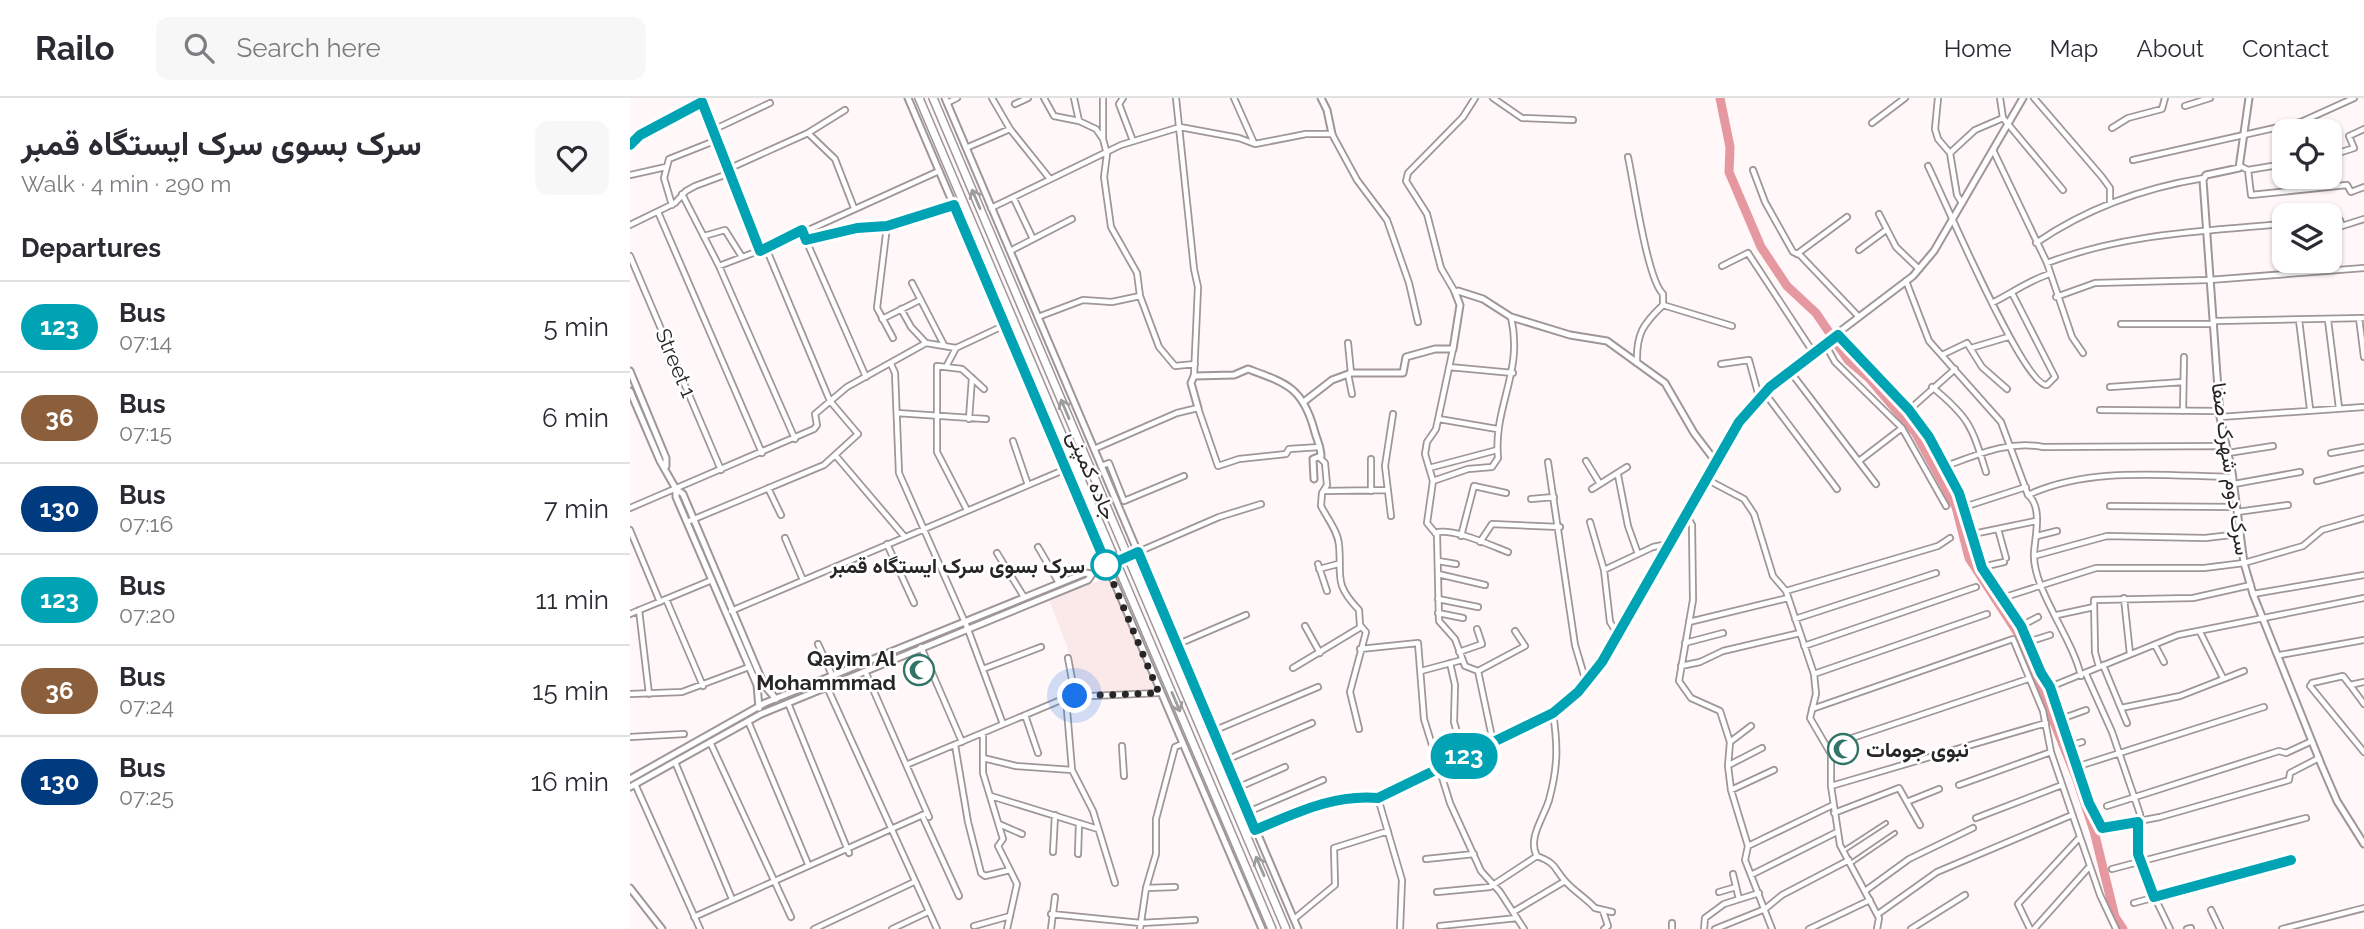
<!DOCTYPE html>
<meta charset="utf-8">
<style>
:root{--surface:#fff;--page:#f7f7f7;--text:#2b2b33;--muted:#7c7c81;--line:#e1e1e2}
body{margin:0;font-family:Raleway,Vazirmatn,sans-serif;background:var(--page);color:var(--text);height:100vh;display:flex;flex-direction:column;font-size:26px;white-space:nowrap}
*{box-sizing:border-box;margin:0}
p{font-size:23px;color:var(--muted)}
.icon{flex:none;width:38px;height:38px;fill:none;stroke:currentColor;stroke-width:2;stroke-linecap:round;stroke-linejoin:round}
.map{position:relative;flex:1;overflow:hidden}
.drawer{display:flex;flex-direction:column;background:var(--surface);width:630px}
.drawer>*{flex:none}
.badge{padding:0 14px;border-radius:23px;font-size:24px;line-height:46px}
.buttons{position:absolute;left:1642px;top:21px;display:grid;gap:14px}
.buttons a{display:grid;place-items:center;width:70px;height:70px;border-radius:14px;background:var(--surface);box-shadow:0 2px 5px #0004;font-size:35px}
.you{position:absolute;width:35px;height:35px;margin:-18px;border:5px solid #fff;border-radius:50%;background:#1a73e8;box-shadow:0 0 0 10px #1a73e833}
.map>.badge{position:absolute;translate:-50% -50%;box-shadow:0 0 0 4px #fff}
h2{padding:0 21px;font-size:26px;line-height:63px}
.round{display:grid;place-items:center;flex:none;width:74px;height:74px;border-radius:14px;background:var(--page)}
.overview{display:flex;align-items:center;justify-content:space-between;height:119px;padding:0 21px}
h1{font-size:33px;font-weight:700;line-height:52px}
ul{padding:0;list-style:none}
li{display:flex;align-items:center;gap:21px;height:91px;padding:0 21px;border-top:2px solid var(--line)}
li div{flex:1}
li b{display:block;font-size:26px}
li em{font-style:normal}
li .badge{min-width:77px;font-weight:700;text-align:center}
header{display:flex;align-items:center;gap:42px;box-sizing:border-box;height:98px;padding:0 35px;background:var(--surface);border-bottom:2px solid var(--line)}
header strong{font-size:33px}
nav{display:flex;gap:38px;margin-inline-start:auto;font-size:24px}
.search{width:490px;height:63px;background:var(--page);display:flex;align-items:center;gap:18px;box-sizing:border-box;padding:0 24px;border-radius:14px;color:var(--muted);font-size:26px}
main{display:flex;flex:1;min-height:0}
.map>svg:first-child{display:block}
</style>
<header>
<strong>Railo</strong>
<div class="search"><svg class="icon" aria-label="search" viewBox="0 0 24 24"><circle cx="10" cy="10" r="6"/><path d="M15 15l6 6"/></svg>Search here</div>
<nav><a>Home</a><a>Map</a><a>About</a><a>Contact</a></nav>
</header>
<main>
<section class="drawer">
<div class="overview"><div><h1>سرک بسوی سرک ایستگاه قمبر</h1><p>Walk · 4 min · 290 m</p></div><a class="round"><svg class="icon" aria-label="heart" viewBox="0 0 24 24"><path d="M12 20l-8-8c-3-5 5-10 8-4 3-6 11-1 8 4z"/></svg></a></div>
<h2>Departures</h2>
<ul>
<li><span class="badge" style="background:#00a3b4;color:#fff">123</span><div><b>Bus</b><p>07:14</p></div><em>5 min</em></li>
<li><span class="badge" style="background:#8b5e3c;color:#fff">36</span><div><b>Bus</b><p>07:15</p></div><em>6 min</em></li>
<li><span class="badge" style="background:#003b80;color:#fff">130</span><div><b>Bus</b><p>07:16</p></div><em>7 min</em></li>
<li><span class="badge" style="background:#00a3b4;color:#fff">123</span><div><b>Bus</b><p>07:20</p></div><em>11 min</em></li>
<li><span class="badge" style="background:#8b5e3c;color:#fff">36</span><div><b>Bus</b><p>07:24</p></div><em>15 min</em></li>
<li><span class="badge" style="background:#003b80;color:#fff">130</span><div><b>Bus</b><p>07:25</p></div><em>16 min</em></li>
</ul>
</section>
<div class="map">
<svg width="1734" height="831" viewBox="0 0 1734 831">
<rect width="100%" height="100%" fill="#fff7f8"/>
<path fill="#fbe9ea" d="M477,480l53,118 -84,-2 -8,-45 -19,-49z"/>
<g fill="none" stroke-linecap="round" stroke-linejoin="round">
<path stroke="#e698a1" stroke-width="9" d="M1090,0l10,49 -1,25 32,75 26,39 29,27 32,47 21,18 46,54 41,75 13,51 50,77 57,142 18,54 21,86 8,12"/>
<g stroke="#9f9697" stroke-width="6">
<path id="pedestrian" d="M1213,753l43,-28
M1221,765l44,-30"/>
</g>
<g stroke="#9f9697" stroke-width="8">
<path id="minor" d="M70,0l59,152
M362,0l18,31
M414,0l10,18 25,5 17,8 7,10 4,15 -3,23 7,50 26,46 3,23 19,51 16,19 20,-2
M444,0l5,23
M473,0v40
M493,0l-4,6 14,37
M546,0l18,171 4,18 -4,89
M604,0l20,45
M863,0l29,20 51,2
M1308,0l-3,31 3,10 12,14 7,42 5,8
M1370,0l3,20 60,72
M1404,0l68,79 8,11v15
M317,5l10,-5
M385,6l13,-6
M1555,8l25,-8
M1242,25l33,-25
M1482,30l16,-10 34,-9 3,-11
M83,32l57,-27
M178,35l27,26 19,49
M0,47l10,-10 62,-33
M336,50l44,-19 40,50
M1363,52l54,113 25,74 11,16
M1320,55l25,-23 28,-12
M1699,58l25,-8 -5,-12 15,-7
M998,59c6,27 19,122 35,137v11c-20,19 -27,29 -26,58
M1503,62l168,-38 53,-24
M1298,68c15,30 95,220 119,219l8,-8 -43,-84
M1610,68l8,4 36,-6
M98,71l80,-36 37,-23
M1123,72l12,32 28,50 7,3 59,62
M1618,72l3,25 96,-10 4,7 13,-5
M0,77l36,-8
M52,96l37,72 76,173
M384,101l19,40
M42,107l-8,-27 5,-19 48,-19
M361,110l130,-63 59,-18 59,11 16,6 51,-10h26l25,46 30,40 22,63 9,39
M28,114l104,241
M1249,116l17,33 23,22
M1699,123l11,-1 2,6 22,-7
M0,127l45,-22 11,-12 9,-5 35,-13
M257,128l-10,82 16,30
M172,133l64,146
M74,138l21,-6 17,27
M176,142l51,-12 30,-2 67,-21
M1406,145c51,-35 107,-55 168,-65
M1229,152l27,-20
M380,153l62,-32
M1167,156l50,-37
M0,158l91,214
M1417,165c76,-29 155,-32 237,-39
M89,168l63,-24 157,-71
M1092,168l26,-13 65,99
M1276,183l23,60 72,81 27,73c15,12 7,42 6,58 -2,35 38,84 47,123
M282,185l32,62
M825,194l-14,-24 -14,-54 -21,-33 2,-8 55,-56 12,-19
M1426,199l39,-14 114,-3 155,-12
M1362,205c20,-10 36,-22 57,-29
M1033,207l69,21
M271,211l10,18 15,16
M408,219l45,-17 29,2 28,-6
M1729,220l5,39
M252,221l38,-19
M1669,222l11,89
M1698,222l11,88
M1585,223l149,-3
M1491,226h93
M1207,237l72,75 20,27 30,56 23,74 22,-5
M718,245l3,30
M1195,246l10,18 67,66 44,78
M1341,250l37,-11
M823,251l-17,80 -9,13 -2,12 8,27 -6,42 10,12 2,86 16,18 10,27 13,5 47,-25 -10,-15
M1312,257l25,-12 15,24 25,22
M261,266l4,9 4,100 68,154 36,97
M1091,266l28,-4 10,37
M317,267l9,-17
M819,269l64,6
M1159,272l87,114
M718,276l4,20
M1302,289c38,31 40,40 54,85
M1480,289l73,-5
M1134,294l73,97
M1279,312l46,-41
M1470,312l119,1
M1553,313l1,-54
M267,315l89,6
M1590,319l144,-10
M339,321l3,-41
M809,321l58,10
M383,343l15,44
M464,351l83,-36 21,-5 20,58 21,-7 47,-5 3,-5 31,-2
M1598,355l45,-7
M1701,355l33,-6
M206,358l68,80
M689,359l6,6 2,22 -5,8 -1,13c6,12 17,25 18,39 3,32 -6,38 20,65l1,15 6,7 -16,60 9,37
M741,361v32
M956,363l14,23
M1229,363l43,-33
M918,364l27,183 11,37
M471,368l8,-3 15,38 60,-25
M1316,368c31,-11 63,-26 97,-19l183,-1
M799,370l68,-18
M988,377l10,51 10,28
M1076,381l38,20 10,15 19,62 13,15 28,83 2,20 -6,24 21,36v32l9,59 39,73 -2,11
M803,383l35,-12 24,-2 6,-9c-5,-52 26,-86 13,-141
M1687,383l47,-12
M1604,386l66,-12
M138,390l13,27
M962,391l35,-22
M694,393l64,-1
M1398,397c62,-29 138,-19 205,-18
M901,401l23,-2
M1480,408l126,1
M1334,409l62,-20
M0,410l184,-79 3,-4 -2,-11 32,-27 79,-44 30,5 49,-23
M337,412l-30,-58v-86l25,3 22,20
M1607,414l51,-7
M1056,416l6,11 1,75 -14,81 12,17 29,13 10,31 -2,24 3,24 17,56 -3,14 27,69
M761,418l-6,-50 8,-52
M57,424l137,-57 34,-31 -28,-33 -64,-153
M960,424l14,48 6,52 8,13
M1368,431l8,29
M0,432l30,72
M805,435c17,-6 57,13 73,19
M1343,436l63,-13
M831,438l13,-50 32,7
M1407,438l20,-5
M155,440l18,42
M850,444l12,-18 68,3
M257,446l27,59
M408,449l21,36
M508,454l81,-35 42,-13
M367,455l27,44
M1404,458l73,-20 98,2 35,-4
M808,463l18,3
M688,466l9,27
M1352,469l39,59 20,47 9,14 39,116 13,25 58,-11 129,-37 1,-7 29,-15
M689,471l19,-5
M974,472l49,-23 15,-3
M808,476l47,11
M1156,493l152,-45 12,-8
M1623,496l111,-19
M1372,500l94,-30h108l40,-5 59,-17 19,-16 42,-12
M1494,500l6,56
M36,501l37,87
M808,501l40,8
M9,512l10,84
M101,513l335,-142
M808,515l25,5
M0,516l82,-34
M1427,517l37,-8
M1165,521l141,-46
M1059,524l99,-24
M675,528l15,27
M1391,528l17,-9
M1570,534l23,46
M1398,544l22,-7
M1055,545l38,-10
M188,546l14,31
M546,547l70,-30
M1525,547l9,17
M1174,548l172,-59
M291,549l41,95
M730,551l58,-6 6,76 26,84 31,68 19,21 24,37
M829,554l23,-8 -5,-15
M1650,557l84,-15
M438,560l7,38
M820,565l5,22 -1,37 10,34
M1473,567l24,58
M1051,568l19,-4 23,-11 77,-18
M1469,569l-4,-15 -1,-52 99,-2 58,-13
M663,570l68,-41
M353,571l58,-22
M235,573l64,146
M791,573l41,-11
M848,573l15,71
M1184,576l173,-60
M1456,576l26,58 28,82 -2,40 3,15 29,60
M1734,584l-14,3 -7,-9 -31,7 -2,3 54,66
M1720,587l14,19
M197,589l110,242
M1420,589l128,-52 186,-37
M0,596l52,-2 67,-25
M436,600l6,72 21,41 22,72
M158,605l61,150
M1491,610l59,-12 64,-25
M1182,611l201,-70 30,72 8,41 49,143 16,34
M395,617l13,38
M1431,621l25,-9
M118,623l60,143
M583,633l105,-44
M353,635v40l20,66 -5,7 19,38 -10,45
M0,639l54,-3
M80,644l81,175
M1100,644l21,-16
M325,647l13,77 13,51 4,3 25,-6
M492,648l2,30
M1198,648l200,-67
M1439,648l13,-4
M353,660l33,8 56,4
M596,662l86,-37
M45,664l57,137
M276,667l162,-68 91,-4
M1099,667l33,-17
M1446,669l188,-60
M5,686l65,145
M1329,687l92,-33
M1201,688l215,-63
M607,690l48,-21
M1101,692l43,-20
M361,698l107,33
M748,700l24,82 -2,49
M1279,703l30,-12
M1477,708l172,-55 7,2 26,-12
M618,714l75,-32
M1204,715l65,-25 21,37
M292,717l37,81
M1346,720l86,-33
M369,726l23,10
M1118,748l85,-41
M423,754l2,-37
M448,756l1,-31
M907,758c-10,-17 7,-39 12,-56 9,-33 9,-54 4,-87
M907,758c21,8 16,12 29,26 8,9 20,16 29,26l17,4
M796,761l48,-5
M1482,771l194,-51
M1103,776l6,25
M1121,777l86,-43
M516,790l29,-1
M1235,793l44,-32 64,-31
M807,794l53,-5 47,-31
M1089,794l17,-5
M1504,805l157,-43
M1581,812l9,19
M973,813l5,15 -4,3
M883,814l52,-31
M421,816l90,9 54,-3
M1248,816l59,-42 135,-57
M64,819l233,-104
M664,821l41,-34 -1,-37 54,-17
M1042,825v6
M344,828l36,-10
M810,828l77,-8
M184,831l100,-47
M262,831l36,-17
M421,831l4,-32
M510,831l6,-41 10,-34v-35l19,-72 7,-3
M1074,831l1,-11 19,-14 35,-11
M1085,831l50,-20 17,-14 67,-35
M1179,831l61,-29
M1281,831l54,-34
M1400,831l-12,-25 62,-67
M1404,831l56,-63
M1557,831l4,-1
M1652,831l82,-21"/>
</g>
<g stroke="#9f9697" stroke-width="9">
<path id="tertiary" d="M278,0l354,831
M315,0l353,831
M691,0l6,12 5,24
M1619,0l-10,70 -33,7 -3,5 17,237 12,55 12,91 9,31 68,170 16,37 27,43
M0,273l36,87v8
M0,293l30,70 16,28v8l81,188 2,23
M675,303l27,-21 19,-7h52l3,-16 29,-8h18l7,-44 -5,-13 3,-1 25,8 28,18 59,18 37,6 58,42 29,50 22,29
M568,310l-7,-25 3,-7 40,-1 14,-6c38,14 54,18 66,60 2,9 7,17 7,27l-8,3 1,20
M46,391l7,5 81,191 12,14
M0,681l135,-76 320,-130 7,1
M0,689l131,-73 327,-134 4,-6 46,-22
M625,732c41,-17 79,-36 123,-32l175,-85 25,-21 24,-30 137,-240 20,-25 30,-27 124,-94 21,-25 89,-153
M0,790l32,41"/>
</g>
<g stroke="#9f9697" stroke-width="10">
<path id="trunk" d="M289,0l353,831
M303,0l353,831"/>
</g>
<use href="#pedestrian" stroke="#fff" stroke-width="2.5"/>
<use href="#minor" stroke="#fff" stroke-width="4.5"/>
<use href="#tertiary" stroke="#fff" stroke-width="5"/>
<use href="#trunk" stroke="#fff" stroke-width="7"/>
</g>
<defs><path id="oneway-shaft" d="M-6 0H5M1.5-3L5.5 0L1.5 3" fill="none" stroke-width="1.6" stroke-linecap="round" stroke-linejoin="round" transform="scale(1.75)"/></defs>
<g stroke="#9e9d9d">
<use href="#oneway-shaft" transform="translate(346 101) rotate(-113)"/>
<use href="#oneway-shaft" transform="translate(435 311) rotate(-113)"/>
<use href="#oneway-shaft" transform="translate(546 604) rotate(67)"/>
<use href="#oneway-shaft" transform="translate(630 768) rotate(-113)"/>
</g>
<g fill="none" stroke-linecap="round" stroke-linejoin="round">
<g stroke="#fff" stroke-width="16">
<path id="line" d="M0,47l10,-10 62,-33 58,149 42,-21 4,10 51,-12 30,-2 67,-21 153,361 31,-14 117,278c41,-17 79,-36 123,-32l175,-85 25,-21 24,-30 137,-240 31,-35 68,-52 71,75 20,27 30,56 23,75 39,58 20,47 9,14 39,116 13,25 36,-6v32l16,43 137,-37"/>
</g>
<use href="#line" stroke="#00a3b4" stroke-width="10"/>
<path stroke="#282525" stroke-width="7" stroke-dasharray="0 12.6" d="M445,598l84,-3 -53,-128"/>
</g>
<defs>
<g id="mosque-ring" transform="scale(1.575)"><circle r="9.5" fill="#fff" stroke="#317569" stroke-width="1.5"/><path d="M3.5-4.9A6 6 0 1 0 3.5 4.9A5 5 0 1 1 3.5-4.9Z" fill="#317569"/></g>
</defs>
<g fill-rule="evenodd">
<use href="#mosque-ring" x="289" y="572"/>
<use href="#mosque-ring" x="1213" y="651"/>
</g>
<circle fill="#fff" stroke="#00a3b4" stroke-width="3.5" cx="476" cy="467" r="14"/>
<g text-anchor="middle" dominant-baseline="central" stroke-width="5" stroke-linejoin="round" paint-order="stroke">
<g font-size="21" fill="#282525" stroke="#fff">
<text transform="translate(46 265) rotate(67)">Street 1</text>
<text transform="translate(1601 371) rotate(82)">سرک دوم شهرک صفا</text>
<text transform="translate(462 377) rotate(67)">جاده کمپنی</text>
</g>
<g font-size="21" font-weight="bold" fill="#282525" stroke="#fff" text-anchor="end">
<text x="455" y="467">سرک بسوی سرک ایستگاه قمبر</text>
</g>
<g font-size="21" font-weight="bold" fill="#282525" stroke="#fff" text-anchor="end">
<text x="266" y="560">Qayim Al<tspan x="266" dy="24">Mohammmad</tspan></text>
<text x="1236" y="651" text-anchor="start">نبوی جومات</text>
</g>
</g>
</svg>
<div class="buttons">
<a><svg class="icon" aria-label="locate" viewBox="0 0 24 24"><circle cx="12" cy="12" r="6"/><path d="M12 2v4M12 18v4M2 12h4M18 12h4"/></svg></a>
<a><svg class="icon" aria-label="layers" viewBox="0 0 24 24"><path d="M12 4l9 5-9 5-9-5zM3 14l9 5 9-5"/></svg></a>
</div>
<div class="you" style="left:445px;top:598px"></div>
<b class="badge" style="left:834px;top:658px;background:#00a3b4;color:#fff">123</b>
</div>
</main>
